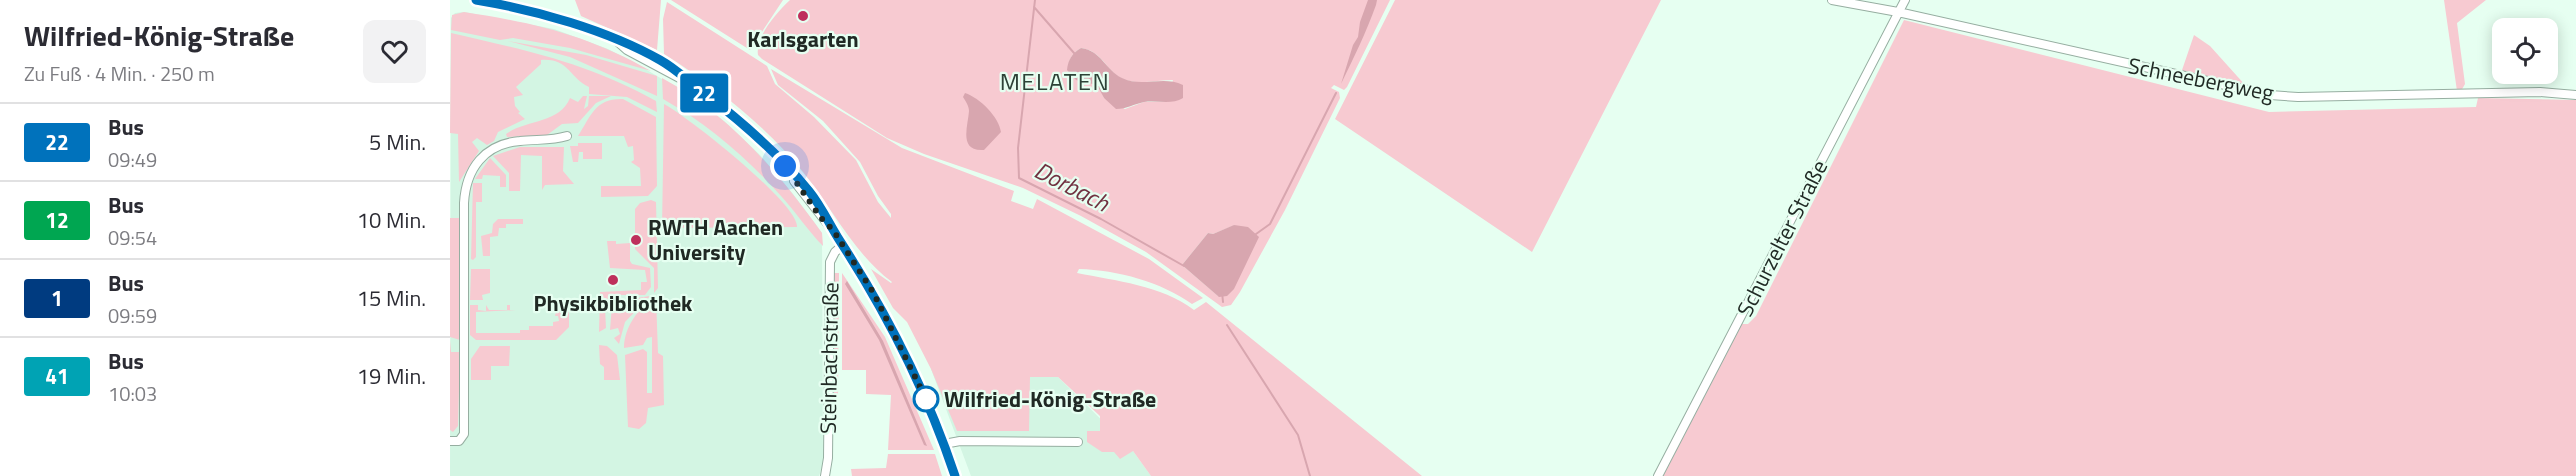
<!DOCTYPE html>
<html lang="de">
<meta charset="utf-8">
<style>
:root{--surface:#fff;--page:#f2f2f3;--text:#2b2b33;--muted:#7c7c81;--line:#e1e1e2}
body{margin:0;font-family:"Titillium Web",sans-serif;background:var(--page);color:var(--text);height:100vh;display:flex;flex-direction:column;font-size:22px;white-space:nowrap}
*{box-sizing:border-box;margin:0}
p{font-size:20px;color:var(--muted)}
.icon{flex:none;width:33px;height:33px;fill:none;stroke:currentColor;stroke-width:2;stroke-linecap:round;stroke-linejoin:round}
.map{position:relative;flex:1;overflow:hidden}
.details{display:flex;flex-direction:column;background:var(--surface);width:450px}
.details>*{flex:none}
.badge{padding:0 12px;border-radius:4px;font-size:21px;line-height:39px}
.tools{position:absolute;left:2042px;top:18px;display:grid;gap:12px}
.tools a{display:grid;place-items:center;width:66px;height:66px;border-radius:12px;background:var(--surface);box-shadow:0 3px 15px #0003;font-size:30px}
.you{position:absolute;width:30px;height:30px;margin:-15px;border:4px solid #fff;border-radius:50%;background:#1a73e8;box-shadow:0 0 0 9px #1a73e833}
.map>.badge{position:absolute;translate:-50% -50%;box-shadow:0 0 0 3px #fff}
.round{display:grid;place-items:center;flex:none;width:63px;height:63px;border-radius:12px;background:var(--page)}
.headline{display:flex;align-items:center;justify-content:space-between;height:102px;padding:0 24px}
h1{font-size:28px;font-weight:700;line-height:45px}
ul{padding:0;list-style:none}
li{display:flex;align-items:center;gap:18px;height:78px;padding:0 24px;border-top:2px solid var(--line)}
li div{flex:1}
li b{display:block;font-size:22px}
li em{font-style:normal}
li .badge{min-width:66px;font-weight:700;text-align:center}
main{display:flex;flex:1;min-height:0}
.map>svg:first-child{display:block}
</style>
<main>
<section class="details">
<div class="headline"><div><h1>Wilfried-König-Straße</h1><p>Zu Fuß · 4 Min. · 250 m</p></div><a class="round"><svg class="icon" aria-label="heart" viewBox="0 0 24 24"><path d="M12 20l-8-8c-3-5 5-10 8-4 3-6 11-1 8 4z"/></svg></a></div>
<ul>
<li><span class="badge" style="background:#0072bc;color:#fff">22</span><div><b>Bus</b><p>09:49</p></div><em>5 Min.</em></li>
<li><span class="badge" style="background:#00a651;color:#fff">12</span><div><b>Bus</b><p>09:54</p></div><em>10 Min.</em></li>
<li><span class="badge" style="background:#003b80;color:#fff">1</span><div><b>Bus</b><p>09:59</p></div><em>15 Min.</em></li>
<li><span class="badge" style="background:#00a3b4;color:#fff">41</span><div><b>Bus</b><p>10:03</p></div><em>19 Min.</em></li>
</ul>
</section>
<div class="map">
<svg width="2126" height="476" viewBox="0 0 2126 476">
<rect width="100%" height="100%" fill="#e6fff1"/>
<path fill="#d3f5e3" d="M14,12l90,17 54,20 29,15 55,33 32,24 36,34 33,39 29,39 1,231 -4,12h-369l1,-458 4,-5z
M481,369l127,8 75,74 18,25h-180z"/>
<path fill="#f7cad1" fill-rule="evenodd" d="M125,0h86l-4,50 -76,-34z
M221,0h112l-33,50z
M340,0h600l-43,87 -3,3 -10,-5 -3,3 8,4 1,6 -55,112 -45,82 -9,13 -9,2 -76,-55 -65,-36 -58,-28 -99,-34 -37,-16 -125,-79 -4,-4c-3,-18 19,-43 32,-55zM631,48c21,3 24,21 40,30 15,8 36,2 52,2l-6,22h-23l-19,7 -21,-11 -6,-13 -30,-15c0,-10 4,-17 13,-22zM785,225l-10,70 -7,1 -36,-31 26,-32 5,1z
M945,0h266l-129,252 -197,-133z
M1994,0h42l-29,23 8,61 -4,7h-4z
M217,2l100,64 8,18 39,33 42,43 22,42 13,16v-4l-13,-18 -18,-34 -37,-41 -45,-36 -7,-16 131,79 112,43 -3,10 22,8 4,-10 112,60 54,39 -11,6c-31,-22 -74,-34 -113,-35l-2,4c39,8 84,12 117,37l12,-8 216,174h-271l-18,-25 -13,8 -6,-7h-12l-15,-10v-11h13v-15l-42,-39h-28l-1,54h-72l-26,-62 -24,-47 -14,-14 -22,-39 20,14 1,-1c-38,-28 -59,-73 -89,-110 -39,-48 -87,-85 -139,-118l-1,-35z
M14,12c72,11 123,23 187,59l-81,-23 -57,-10 -13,2 -49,-10 1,-15z
M1454,20l365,92 207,-5 2,-9 98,2v376h-913l77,-152h8l8,-8z
M1,33c77,18 134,29 205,68l1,11 -30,-15 -38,-3v-7c-20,-9 -20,-29 -48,-27v4l-25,23 7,8 -9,2 1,9 5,6 -2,1 7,6 -27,13 -4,9 -7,4 -10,-7 -5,4 7,9 -20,31 -1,-48 -8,-1z
M1744,35l16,11 36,40 -65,-13z
M58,41l78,14 71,21v20l-87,-39z
M212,78c67,36 117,95 160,155l1,13c-15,-15 -27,-34 -42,-50 -34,-38 -73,-72 -118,-97z
M133,96h4l-3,13 4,-3 1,-10h22l-15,7 -18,20 -16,1 -15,11 -40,2 -1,-3c21,-15 53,-10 64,-36l8,4z
M173,99l33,18 1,69 -9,10 -47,1v-11h40l-1,-18 -9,-6 3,-2 -1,-14 -5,1 -4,-11h-46c13,-20 17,-38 45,-37z
M214,104c23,12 135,100 133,123l-135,1z
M128,143h24v16h-19v-7h-4l-1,10h-5l-3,-16h8z
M70,147h44l-1,24 11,13 -29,1 -3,5v-34l-21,-1 -1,36h-11v-18l-16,-17z
M40,158l16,17v12h-6v-11l-17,-1 -1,4h-7z
M23,183h9v19h-6v55l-3,3 -2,-1z
M201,200l5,2 2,86 -4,5v-25l-19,-19v-40l5,-6z
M0,218h9l1,122 -10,-3z
M48,219h25v5h-17v4h-7l-1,8 -8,1v19h-7l-2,-20 11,-3 1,-9z
M157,241h9v3l14,-1v18l2,3 18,4 1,19 -6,8h-25l-11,4 -4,9 1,20 -7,4 1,-40 41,-2v-8h6l-2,-12 -35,-2z
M21,269h19v24l-8,2 1,5h-13z
M384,273h5l-1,125 -4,2z
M392,273l43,64 49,113h-46l3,-55 -25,-1v-24h-24z
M200,296l-25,26 -6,22 -5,-6 6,-4 -2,-6 -8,2 2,-25 7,-4z
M206,298l2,55 5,3 1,49 -16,3 -2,15 -7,6 -11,-2 -3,-72 18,-6 4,3v41h5v-56l-5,1 -4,7 -19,3c0,-20 14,-41 32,-50z
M20,305h8v5l8,1v-6l3,5h18v-5h3v5h6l-40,2v21h44v-3h9v-4h24v-4l6,-1 -1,-5h-3l2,-9 -3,-1 12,-1 3,7v15l-13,13h-80l-6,-5z
M0,340l1,12h9l-2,74 -5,6 -3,-2z
M149,345l8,1 10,9 3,25h-16v-13l-4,-3z
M30,346h30l-1,20h-18v14h-20v-21z
M438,454h47l7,22h-90l-1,-7 35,-1z"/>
<path fill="#d8a6af" d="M918,0h9l-1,5c-10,28 -22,52 -35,79l12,-39 5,-8 2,-15z
M631,48c21,3 24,22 41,30 20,10 41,-3 61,7v13c-11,7 -26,2 -39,4 -10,2 -17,7 -28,7l-12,-11 -7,-13 -21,-5 -9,-10c1,-10 5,-17 14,-22z
M515,93c15,5 34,24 36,39l-17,18c-26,2 -16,-24 -15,-39 0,-5 -3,-9 -6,-14z
M784,225l14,2 11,10 -25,52 -7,7 -8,1 -37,-32 26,-32 5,1z
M397,281l36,60 44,105 -3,-1 -45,-105 -34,-56z"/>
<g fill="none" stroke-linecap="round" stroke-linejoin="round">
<path stroke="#d8a6af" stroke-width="2" d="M585,0l-17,148 1,30 82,41 83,47
M584,7l40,46
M806,234l14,-10 66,-131
M772,292l1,10
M777,325l71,110 12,41"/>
<g stroke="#96aea1" stroke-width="10">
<path id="minor" d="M26,0c65,10 143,33 199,69 11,7 19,16 28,23 38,29 76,62 106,99 14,17 22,36 33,54 48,72 85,148 113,231
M1382,0l66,12 372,83 28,2 242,-5 36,3
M168,42l9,8 58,31
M344,181l36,46
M0,441h9l5,-7v-231c2,-34 20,-59 56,-62 16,-2 31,0 47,-5
M494,444l16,-3 118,1
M375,476l3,-18 2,-196 5,-10 8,-7
M1208,476l247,-476"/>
</g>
<use href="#minor" stroke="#fff" stroke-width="8"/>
</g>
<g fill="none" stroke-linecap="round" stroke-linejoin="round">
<g stroke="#fff" stroke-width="14">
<path id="line" d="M26,0c60,10 131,30 184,60 16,9 28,21 43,32 38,29 76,62 106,99 13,16 20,33 31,50 48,74 87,151 115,235"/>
</g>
<use href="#line" stroke="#0072bc" stroke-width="9"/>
<path stroke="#202924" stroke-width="6" stroke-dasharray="0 10.8" d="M335,166l36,52 12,12 40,62 53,107"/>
</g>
<g fill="#be305c" stroke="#e6fff1" stroke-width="2">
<circle cx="353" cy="16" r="6"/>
<circle cx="186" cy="240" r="6"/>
<circle cx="163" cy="280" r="6"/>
</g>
<circle fill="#fff" stroke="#0072bc" stroke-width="3" cx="476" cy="399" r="12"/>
<g text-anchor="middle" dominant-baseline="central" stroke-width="4.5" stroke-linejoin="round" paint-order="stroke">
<g font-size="22" font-weight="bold" fill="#202924" stroke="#e6fff1">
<text x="353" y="39">Karlsgarten</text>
<text x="198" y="227" text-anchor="start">RWTH Aachen<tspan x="198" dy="25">University</tspan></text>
<text x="163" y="303">Physikbibliothek</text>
</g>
<g font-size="22" fill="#202924" stroke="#e6fff1">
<text transform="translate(1751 79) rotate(11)">Schneebergweg</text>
<text transform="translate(1332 238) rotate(-63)">Schurzelter Straße</text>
<text transform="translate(379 358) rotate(-89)">Steinbachstraße</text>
</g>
<g font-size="22" font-weight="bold" fill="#202924" stroke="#e6fff1" text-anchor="start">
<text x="494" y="399">Wilfried-König-Straße</text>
</g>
<g font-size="24" letter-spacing="1.5" fill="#2d4237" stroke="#e6fff1">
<text x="605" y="81">MELATEN</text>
</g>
<g font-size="24" font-style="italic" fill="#713241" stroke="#e6fff1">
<text transform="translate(622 186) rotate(27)">Dorbach</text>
</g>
</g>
</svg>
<div class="tools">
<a><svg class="icon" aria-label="locate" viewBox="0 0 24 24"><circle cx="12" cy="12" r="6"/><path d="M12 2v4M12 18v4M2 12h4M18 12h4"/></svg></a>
</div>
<div class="you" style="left:335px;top:166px"></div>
<b class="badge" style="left:254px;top:93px;background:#0072bc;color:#fff">22</b>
</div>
</main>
